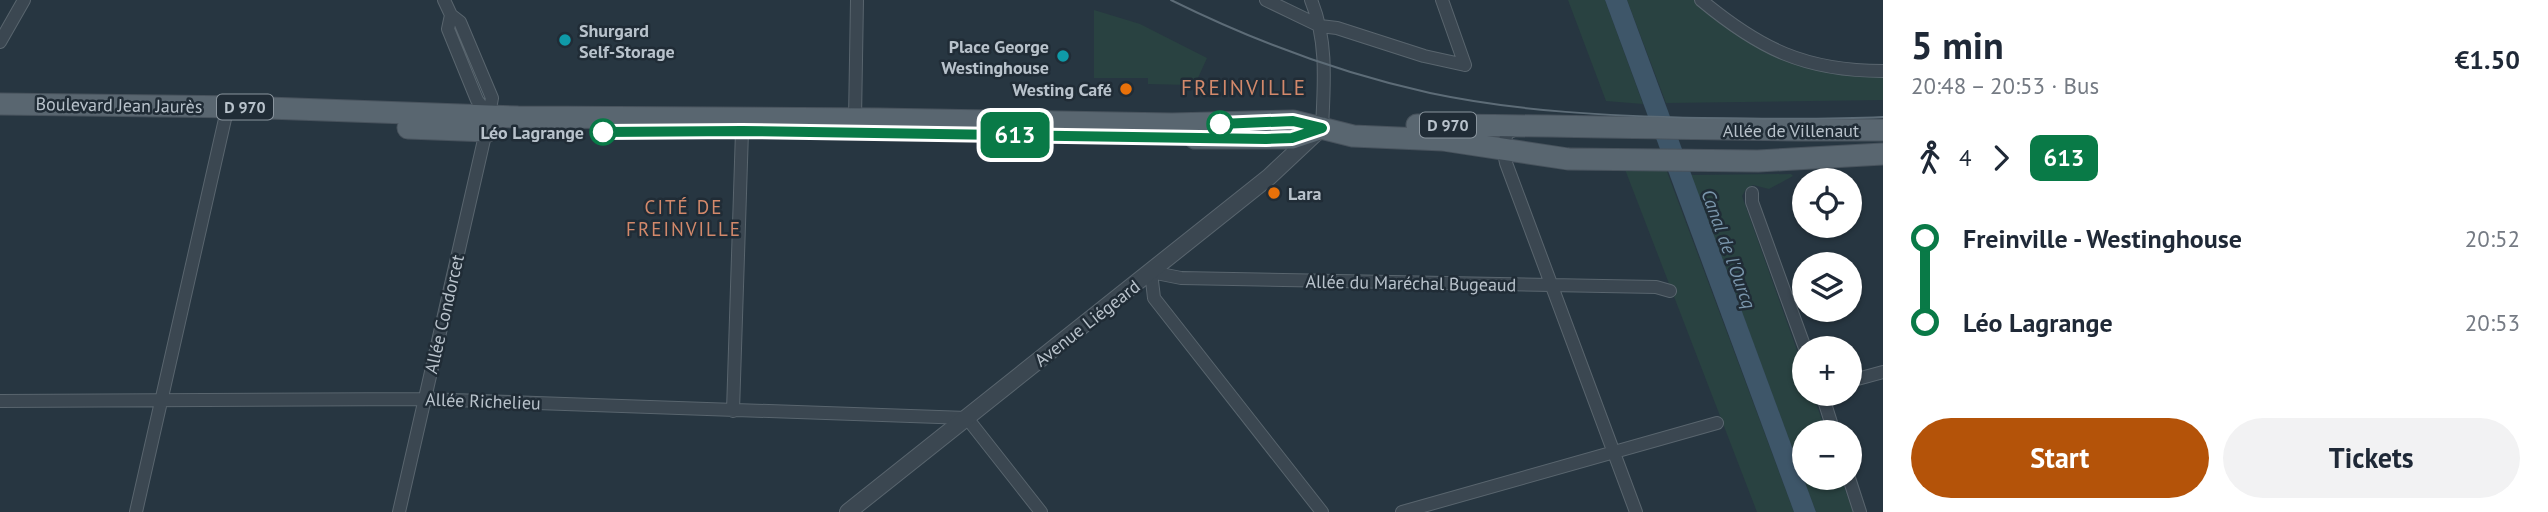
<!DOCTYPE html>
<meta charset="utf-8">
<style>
:root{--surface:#fff;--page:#f2f2f3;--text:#1f2937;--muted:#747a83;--accent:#b45309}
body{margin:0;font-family:"PT Sans",sans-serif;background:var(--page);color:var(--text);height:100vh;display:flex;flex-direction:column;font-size:26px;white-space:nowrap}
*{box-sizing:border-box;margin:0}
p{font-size:23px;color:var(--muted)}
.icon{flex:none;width:38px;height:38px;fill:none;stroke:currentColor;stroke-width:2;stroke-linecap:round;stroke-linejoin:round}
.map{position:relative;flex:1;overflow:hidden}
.panel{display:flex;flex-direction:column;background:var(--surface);width:665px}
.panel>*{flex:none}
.badge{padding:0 14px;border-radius:10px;font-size:24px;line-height:46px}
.fabs{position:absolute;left:1792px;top:168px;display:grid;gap:14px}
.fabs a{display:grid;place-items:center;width:70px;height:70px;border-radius:50%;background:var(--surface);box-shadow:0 2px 5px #0004;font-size:35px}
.map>.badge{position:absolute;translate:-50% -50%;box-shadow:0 0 0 4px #fff}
.legs{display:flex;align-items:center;gap:10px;height:77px;padding:0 28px;font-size:23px}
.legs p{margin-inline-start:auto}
.headline{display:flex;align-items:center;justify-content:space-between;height:119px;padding:0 28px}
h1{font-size:38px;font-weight:800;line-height:52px}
.primary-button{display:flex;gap:14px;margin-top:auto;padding:14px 28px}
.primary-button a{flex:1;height:80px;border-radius:42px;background:var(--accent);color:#fff;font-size:28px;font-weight:800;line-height:80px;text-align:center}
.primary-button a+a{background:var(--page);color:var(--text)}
ul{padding:0 28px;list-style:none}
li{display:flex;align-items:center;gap:24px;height:84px;font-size:26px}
li i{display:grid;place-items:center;width:10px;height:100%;margin:0 9px;background:currentColor}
li i::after{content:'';width:18px;height:18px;margin:-9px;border:5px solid;border-radius:50%;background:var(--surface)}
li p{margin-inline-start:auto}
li:first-child i{background:linear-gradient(#0000 50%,currentColor 0)}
li:last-child i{background:linear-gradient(currentColor 50%,#0000 0)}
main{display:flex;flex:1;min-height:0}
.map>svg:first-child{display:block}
</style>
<main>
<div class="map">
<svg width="1883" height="512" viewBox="0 0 1883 512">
<rect width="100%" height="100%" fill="#273641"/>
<path fill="#294241" d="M1568,0h37l38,104 -37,-3z
M1627,0h74l90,58 92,13v29l-217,3z
M1094,10l46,14 67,34 -10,22 -2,-2 -6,4 1,3 -42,-1v-6h-54z
M1621,159l42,2 131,351h-37z
M1791,174l2,2 -24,13 -16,-4 -7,4 -4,7 62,174v24h9l13,38h-22v46h37l12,34h-37l-125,-337z"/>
<path fill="#3e5669" d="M1605,0h22l189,512h-22z"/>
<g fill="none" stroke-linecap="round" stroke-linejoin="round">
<g stroke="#59656e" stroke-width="14">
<path id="minor" d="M1266,0l54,26 17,2 87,28 41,9
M1311,0c17,41 13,85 11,128
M1442,0l23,65
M1701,0c59,49 104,71 182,71
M451,15l-3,14 29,71 12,16
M0,42l24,-42
M855,119l2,-119
M1519,128l-12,5 -4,15 3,15 130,349
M1752,193v9l53,146
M1850,381l33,-9
M1822,394l12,38
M0,401l425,-2 542,19 74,94
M733,411l9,-280
M1849,478l11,34
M136,512l89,-393
M399,512l87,-381 6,-33 -32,-76 -9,-7 -7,-15
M1322,512l-168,-214 -3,-26 30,6 475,9 14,4
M1402,512l315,-89"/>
</g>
<g stroke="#59656e" stroke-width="18">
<path id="tertiary" d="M848,512l421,-335 48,-45"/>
</g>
<g stroke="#48535d" stroke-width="23">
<path id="primary" d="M0,104l243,3 275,10 360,2 294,5 121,-3 60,15 90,4 125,19 190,2 125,-7
M1417,125c156,0 311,6 466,5
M408,128l80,3
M1195,138h97l30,-10"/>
</g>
<use href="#minor" stroke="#3b4751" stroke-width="12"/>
<use href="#tertiary" stroke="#3b4751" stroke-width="16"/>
<use href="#primary" stroke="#596670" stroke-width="21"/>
<path stroke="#5d6c77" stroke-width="2" d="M1171,0c83,41 168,73 259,93 90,19 181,23 273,25 60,1 120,2 180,-1"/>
</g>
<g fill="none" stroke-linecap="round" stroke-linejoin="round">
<g stroke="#fff" stroke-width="16">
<path id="line-1" d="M603,132l139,-1 524,8 26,-1 30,-10 -29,-7 -73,3"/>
</g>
<use href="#line-1" stroke="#097a47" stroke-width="10"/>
</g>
<g fill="#0f9aa8" stroke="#202c36" stroke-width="2.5">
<circle cx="565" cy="40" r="7"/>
<circle cx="1063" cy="56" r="7"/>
</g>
<g fill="#e8710a" stroke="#202c36" stroke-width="2.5">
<circle cx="1126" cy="89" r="7"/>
<circle cx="1274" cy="193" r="7"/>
</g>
<g fill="#fff" stroke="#097a47" stroke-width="3.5">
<circle cx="1220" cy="124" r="12"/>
<circle cx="603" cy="132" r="12"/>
</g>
<g text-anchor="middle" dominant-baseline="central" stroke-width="5" stroke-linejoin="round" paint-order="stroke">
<g fill="#202c36" stroke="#8a959e" stroke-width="2">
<rect x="217" y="94.5" width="56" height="25" rx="5"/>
<rect x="1420" y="112.5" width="56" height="25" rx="5"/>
</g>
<g font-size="16" font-weight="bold" fill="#b8c2cb">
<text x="245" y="107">D 970</text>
<text x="1448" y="125">D 970</text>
</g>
<g font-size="18" font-weight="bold" fill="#b8c2cb" stroke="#202c36" text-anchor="start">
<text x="579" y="30">Shurgard<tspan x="579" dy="21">Self-Storage</tspan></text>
<text x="1049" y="46" text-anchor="end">Place George<tspan x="1049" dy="21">Westinghouse</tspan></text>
<text x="1112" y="89" text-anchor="end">Westing Café</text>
<text x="1288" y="193">Lara</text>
</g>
<g font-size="18" fill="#b8c2cb" stroke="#202c36">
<text transform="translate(119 105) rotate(1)">Boulevard Jean Jaurès</text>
<text x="1791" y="130">Allée de Villenaut</text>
<text transform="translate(1411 283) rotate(1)">Allée du Maréchal Bugeaud</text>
<text transform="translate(444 314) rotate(-77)">Allée Condorcet</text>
<text transform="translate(1087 323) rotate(-38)">Avenue Liégeard</text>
<text transform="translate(483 401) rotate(2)">Allée Richelieu</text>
</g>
<g font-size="18" font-weight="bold" fill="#b8c2cb" stroke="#202c36" text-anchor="end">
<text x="584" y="132">Léo Lagrange</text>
</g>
<g font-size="19" letter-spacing="2" fill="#d3896b" stroke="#202c36">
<text x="684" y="207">CITÉ DE<tspan x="684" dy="22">FREINVILLE</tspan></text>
</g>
<g font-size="19" font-style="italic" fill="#7a96ac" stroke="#202c36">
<text transform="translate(1729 249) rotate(70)">Canal de l'Ourcq</text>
</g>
<g font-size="21" letter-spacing="2" fill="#d3896b" stroke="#202c36">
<text x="1244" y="87">FREINVILLE</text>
</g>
</g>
</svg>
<div class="fabs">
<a><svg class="icon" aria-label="locate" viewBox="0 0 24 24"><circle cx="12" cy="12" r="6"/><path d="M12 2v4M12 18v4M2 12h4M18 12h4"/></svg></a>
<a><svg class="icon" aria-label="layers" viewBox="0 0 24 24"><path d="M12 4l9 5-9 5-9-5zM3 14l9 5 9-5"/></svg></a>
<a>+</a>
<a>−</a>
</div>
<b class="badge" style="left:1015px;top:135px;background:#097a47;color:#fff">613</b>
</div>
<section class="panel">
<div class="headline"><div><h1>5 min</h1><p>20:48 – 20:53 · Bus</p></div><b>€1.50</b></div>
<div class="legs"><svg class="icon" aria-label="walk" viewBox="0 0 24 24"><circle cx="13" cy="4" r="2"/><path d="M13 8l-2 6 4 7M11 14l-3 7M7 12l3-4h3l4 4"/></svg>4<svg class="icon" aria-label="forward" viewBox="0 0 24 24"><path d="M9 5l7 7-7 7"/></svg><b class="badge" style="background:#097a47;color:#fff">613</b></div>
<ul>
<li><i style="color:#097a47"></i><b>Freinville - Westinghouse</b><p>20:52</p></li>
<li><i style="color:#097a47"></i><b>Léo Lagrange</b><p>20:53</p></li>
</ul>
<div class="primary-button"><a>Start</a><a>Tickets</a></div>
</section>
</main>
